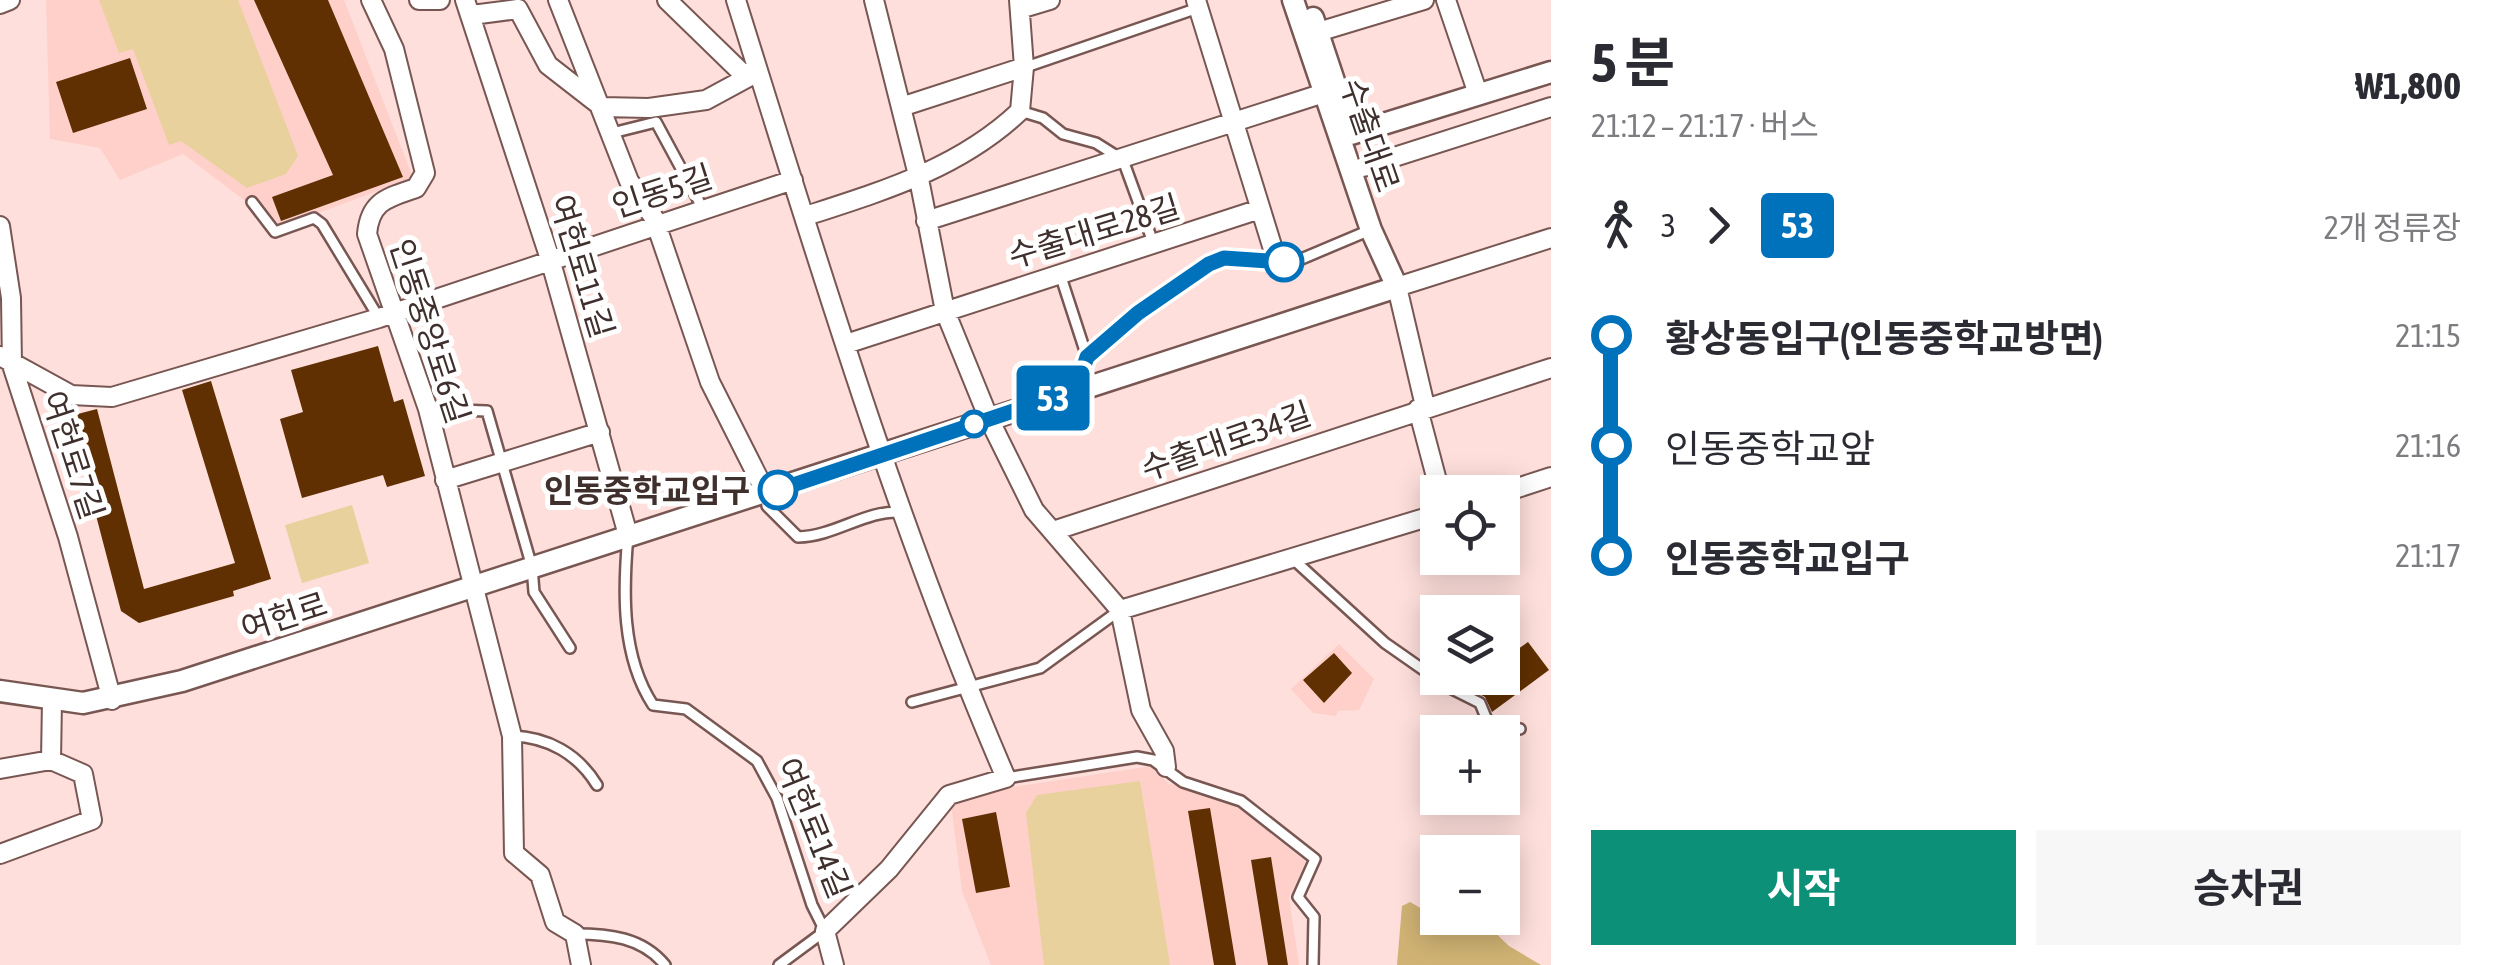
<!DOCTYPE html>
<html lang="ko">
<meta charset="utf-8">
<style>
:root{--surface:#fff;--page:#f7f7f7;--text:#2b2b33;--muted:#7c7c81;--accent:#0d9078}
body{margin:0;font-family:"Asap Condensed","Noto Sans KR",sans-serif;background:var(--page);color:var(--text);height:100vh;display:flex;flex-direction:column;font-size:38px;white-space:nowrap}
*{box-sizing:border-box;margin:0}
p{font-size:32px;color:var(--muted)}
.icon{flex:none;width:55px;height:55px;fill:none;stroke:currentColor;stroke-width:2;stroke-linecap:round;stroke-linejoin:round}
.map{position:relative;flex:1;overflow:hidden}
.details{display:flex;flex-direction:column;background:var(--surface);width:950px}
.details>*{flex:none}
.badge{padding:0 20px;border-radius:8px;font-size:35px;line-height:65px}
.controls{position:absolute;left:1420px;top:475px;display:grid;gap:20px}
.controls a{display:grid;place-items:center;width:100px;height:100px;border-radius:0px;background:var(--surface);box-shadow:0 5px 25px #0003;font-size:50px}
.map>.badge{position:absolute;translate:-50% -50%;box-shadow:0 0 0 5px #fff}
.legs{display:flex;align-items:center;gap:15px;height:110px;padding:0 40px;font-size:32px}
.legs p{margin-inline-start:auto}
.head{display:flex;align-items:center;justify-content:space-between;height:170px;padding:0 40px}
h1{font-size:55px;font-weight:700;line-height:75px}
.cta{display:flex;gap:20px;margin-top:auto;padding:20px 40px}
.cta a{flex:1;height:115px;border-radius:0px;background:var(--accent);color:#fff;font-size:40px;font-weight:700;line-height:115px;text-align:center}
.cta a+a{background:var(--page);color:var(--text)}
ul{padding:0 40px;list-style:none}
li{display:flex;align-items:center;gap:35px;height:110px;font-size:38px}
li i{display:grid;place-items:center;width:15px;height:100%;margin:0 12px;background:currentColor}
li i::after{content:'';width:25px;height:25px;margin:-12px;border:8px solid;border-radius:50%;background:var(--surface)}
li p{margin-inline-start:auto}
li:first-child i{background:linear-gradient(#0000 50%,currentColor 0)}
li:last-child i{background:linear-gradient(currentColor 50%,#0000 0)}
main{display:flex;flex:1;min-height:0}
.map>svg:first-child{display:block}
</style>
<main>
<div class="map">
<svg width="1551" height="965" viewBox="0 0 1551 965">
<rect width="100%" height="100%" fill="#fedfdb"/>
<path fill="#ffd0ca" d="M46,0h298l69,178 -133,49 -97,-73 -63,26 -20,-32 -50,-9z
M1339,644l35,35 -15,31 -21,1 -2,5 -23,-3 -22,-24z
M1151,766l17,17 69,22 69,57 -17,35 10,68h-308l-29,-74 -11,-87 3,-8z"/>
<path fill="#e8d19c" d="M99,0h139l60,156 -12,18 -39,14 -66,-47 -12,4 -36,-96 -14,4z
M352,505l17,58 -67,20 -17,-58z
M1140,781l30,184h-126l-18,-152 11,-18z"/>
<path fill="#d0b374" d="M1410,902l28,16 45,3 26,25 32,19h-144l5,-59z"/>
<path fill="#603002" d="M254,0h74l75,177 -122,44 -9,-24 61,-22z
M130,58l17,51 -74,24 -17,-51z
M378,346l16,56 9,-3 22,77 -38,11 -4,-12 -81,23 -22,-79 23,-7 -12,-42z
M211,381l60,198 -38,12 1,5 -95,27 -18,-12 -51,-195 27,-7 47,180 91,-26 -53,-173z
M1528,642l21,28 -57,42 -7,-15 -19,-10 13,-9h23v-18z
M1334,653l18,20 -28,30 -21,-23z
M1210,808l26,157h-22l-26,-154z
M996,812l14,75 -34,6 -14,-74z
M1271,857l17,108h-20l-17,-105z"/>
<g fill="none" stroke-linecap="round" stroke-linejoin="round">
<g stroke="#785753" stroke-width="14">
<path id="service" d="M1026,67l172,-59
M1020,111l23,7 20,16 33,9 27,17 31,85
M612,133l44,-11 47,87
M252,202l23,30 39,-14 8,6 57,94
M1060,274l27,83
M1077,387l10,-30 51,-44 71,-48 15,-7 75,2 71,-30
M428,409l59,2 45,156 2,25 36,56
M766,494l1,12 31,31c38,-1 67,-27 103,-25
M628,535c-5,56 -7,121 25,170l33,4 71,52 20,37 35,107 13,26 -46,34
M1293,559l92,84 63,44 32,16 9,22 31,4
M912,702l128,-34 80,-58
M512,736c36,1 66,18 85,49
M1006,778l131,-21 16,3 30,22 58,19 74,58 -17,38 16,20 -1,48
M575,934c34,0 67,3 90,31"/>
</g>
<g stroke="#785753" stroke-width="22">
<path id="minor" d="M371,0l23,49 31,124 -9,15c-29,10 -46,13 -49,46l61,175 84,327 2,117 26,22 15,47 20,12 6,31
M419,0h21
M465,0l85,259 78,276
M558,0l71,181 25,37 56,164 56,111
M667,0l74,72 16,3
M736,0c82,262 161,526 270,778l-57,17 -60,74 -64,62 9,34
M874,0l45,179 26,132 44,108 45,91 86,100 21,100 23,41 2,16
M1196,0l81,262
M1446,0l32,94
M0,4l10,-4
M1020,9l30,-9
M472,15l46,-6 30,56 54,42 47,1 57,-8 48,-26
M1318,32l106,-32
M901,107l123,-40
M1363,167l188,-60
M806,216c77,-25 154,-48 214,-105l4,-44 -5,-67
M926,221l398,-128
M0,226l11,72 1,67 56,172 44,163
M846,344l414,-135
M0,356l71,39 41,2 267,-79 414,-138
M1425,406l-28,-119 154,-49
M1418,409l22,83
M445,480l155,-48
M1502,493l49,-16
M1053,531l498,-163
M1120,610l318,-96
M0,769l51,-9 1,-60
M0,854l92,-34 -9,-46 -32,-14"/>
</g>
<g stroke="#785753" stroke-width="25">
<path id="tertiary" d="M1293,0l78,230 26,57
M1313,18l35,105
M1351,134l200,-62
M0,691l83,12 99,-22 1215,-394"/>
</g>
<use href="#service" stroke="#fff" stroke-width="9"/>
<use href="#minor" stroke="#fff" stroke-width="18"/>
<use href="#tertiary" stroke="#fff" stroke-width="20"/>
</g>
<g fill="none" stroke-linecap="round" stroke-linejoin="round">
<g stroke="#fff" stroke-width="22">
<path id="line-1" d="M778,490l298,-100 11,-33 51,-44 71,-49 15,-6 60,4"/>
</g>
<use href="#line-1" stroke="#0072bc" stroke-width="15"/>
</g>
<g fill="#fff" stroke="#0072bc" stroke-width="5">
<circle cx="1284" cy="262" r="18"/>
<circle cx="974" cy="424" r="12"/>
<circle cx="778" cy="490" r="18"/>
</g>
<g text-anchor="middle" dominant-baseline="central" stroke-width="10" stroke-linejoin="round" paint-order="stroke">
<g font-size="32" fill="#3f302e" stroke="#fff">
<text transform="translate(1370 135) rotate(71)">수출대로</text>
<text transform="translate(662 191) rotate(-18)">인동5길</text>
<text transform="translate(1094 231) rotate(-17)">수출대로28길</text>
<text transform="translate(582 266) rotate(73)">여헌로11길</text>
<text transform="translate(430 331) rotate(72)">인동중앙로6길</text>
<text transform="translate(1226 441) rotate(-19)">수출대로34길</text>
<text transform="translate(73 455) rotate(72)">여헌로7길</text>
<text transform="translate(284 616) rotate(-18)">여헌로</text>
<text transform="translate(814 828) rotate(68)">여헌로14길</text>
</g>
<g font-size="32" font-weight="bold" fill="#3f302e" stroke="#fff" text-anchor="end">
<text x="750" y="490">인동중학교입구</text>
</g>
</g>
</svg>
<div class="controls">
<a><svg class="icon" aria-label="locate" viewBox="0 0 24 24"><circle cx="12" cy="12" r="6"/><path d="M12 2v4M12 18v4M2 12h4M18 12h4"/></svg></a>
<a><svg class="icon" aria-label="layers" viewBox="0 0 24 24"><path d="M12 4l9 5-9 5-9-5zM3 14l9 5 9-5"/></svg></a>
<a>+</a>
<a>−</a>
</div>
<b class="badge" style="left:1053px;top:398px;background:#0072bc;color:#fff">53</b>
</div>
<section class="details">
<div class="head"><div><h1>5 분</h1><p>21:12 – 21:17 · 버스</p></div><b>₩1,800</b></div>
<div class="legs"><svg class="icon" aria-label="walk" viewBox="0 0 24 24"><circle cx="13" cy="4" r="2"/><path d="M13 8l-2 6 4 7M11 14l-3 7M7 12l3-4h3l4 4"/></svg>3<svg class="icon" aria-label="forward" viewBox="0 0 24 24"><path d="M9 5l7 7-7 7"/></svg><b class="badge" style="background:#0072bc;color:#fff">53</b><p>2개 정류장</p></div>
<ul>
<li><i style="color:#0072bc"></i><b>황상동입구(인동중학교방면)</b><p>21:15</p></li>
<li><i style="color:#0072bc"></i><span>인동중학교앞</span><p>21:16</p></li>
<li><i style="color:#0072bc"></i><b>인동중학교입구</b><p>21:17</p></li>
</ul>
<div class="cta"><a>시작</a><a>승차권</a></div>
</section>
</main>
